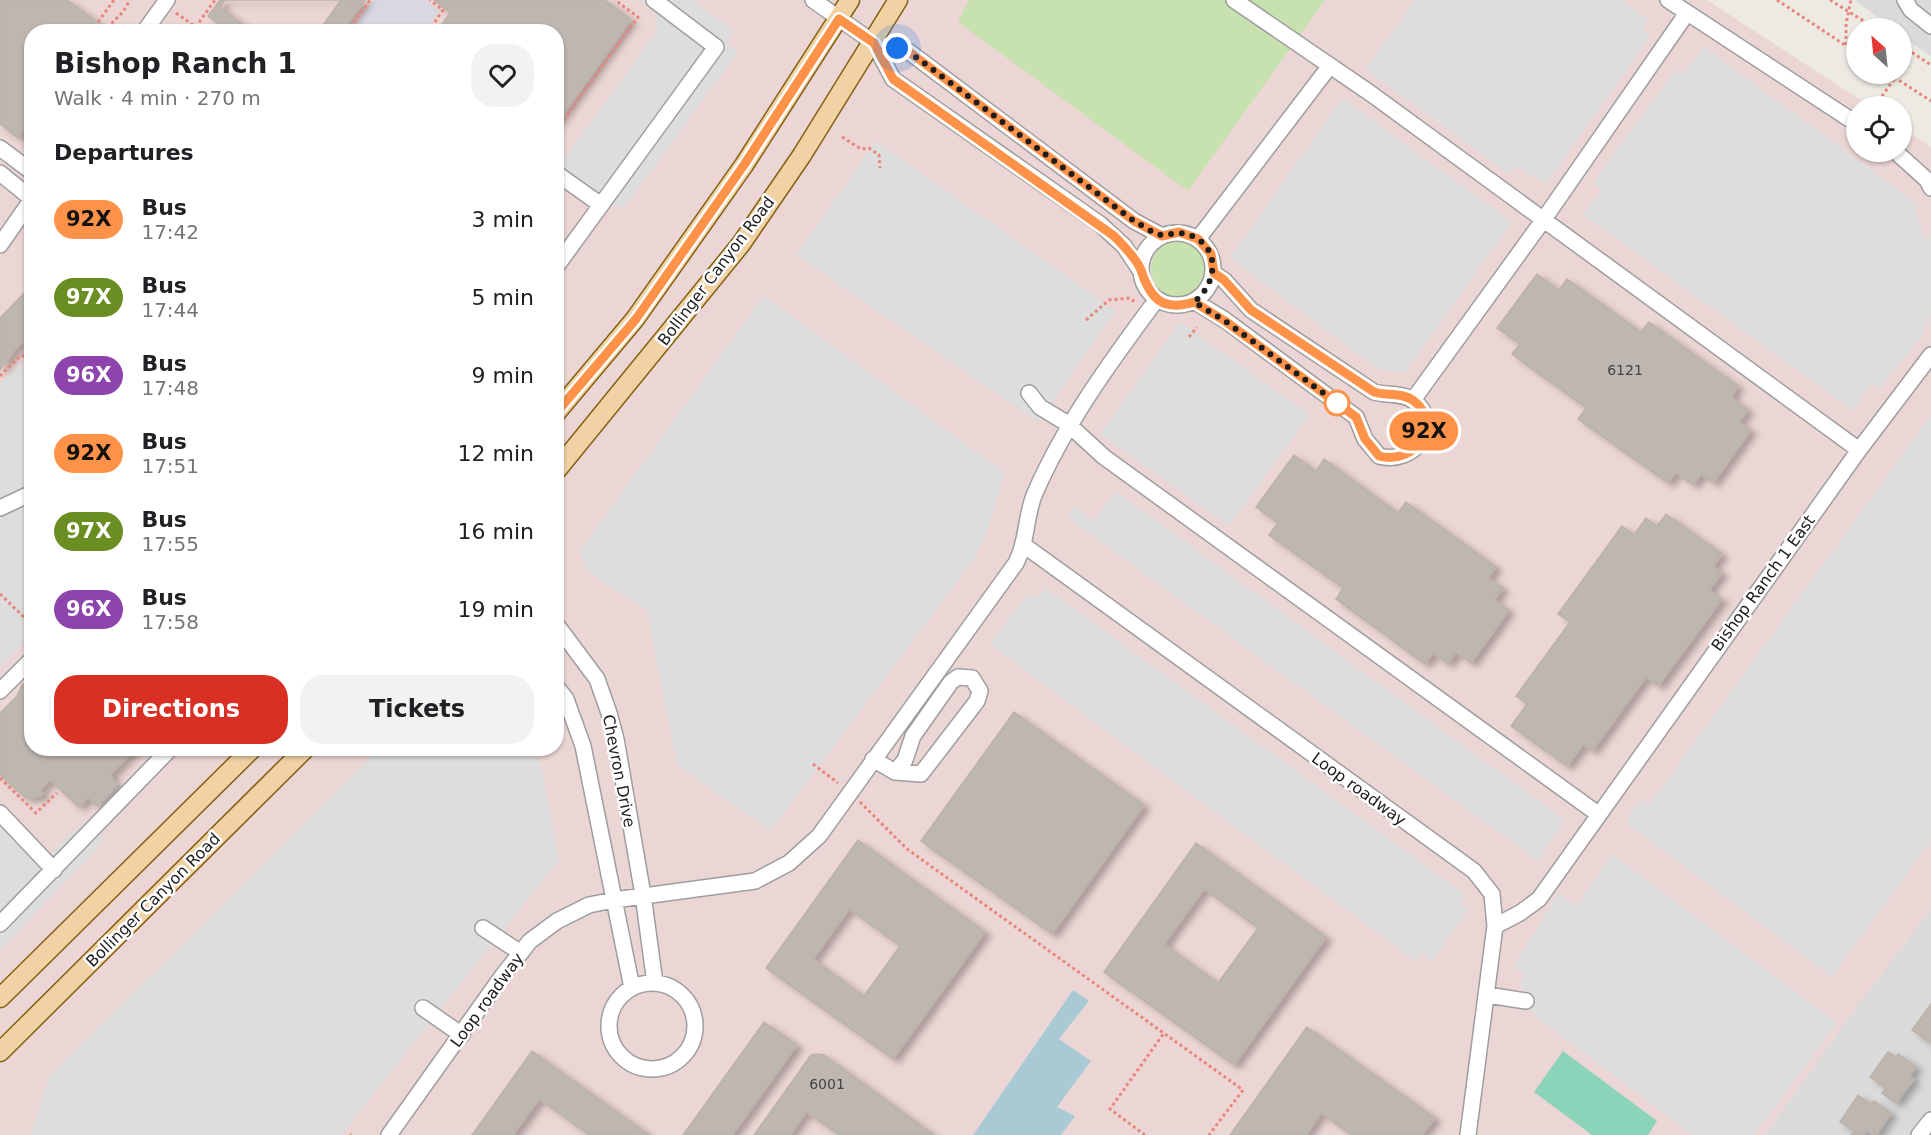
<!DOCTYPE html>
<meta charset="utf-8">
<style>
:root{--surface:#fff;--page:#f2f2f2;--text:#202124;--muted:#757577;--accent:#d93025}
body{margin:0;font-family:"DejaVu Sans",sans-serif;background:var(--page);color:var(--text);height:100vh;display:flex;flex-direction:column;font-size:22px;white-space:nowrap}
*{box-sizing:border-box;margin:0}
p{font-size:20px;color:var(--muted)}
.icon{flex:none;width:33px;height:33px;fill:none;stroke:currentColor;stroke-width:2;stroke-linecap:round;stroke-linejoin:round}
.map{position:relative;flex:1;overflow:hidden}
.sheet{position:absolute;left:24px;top:24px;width:540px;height:732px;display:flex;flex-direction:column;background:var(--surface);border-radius:24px;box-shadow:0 2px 4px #0004}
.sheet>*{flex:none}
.badge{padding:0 12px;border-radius:20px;font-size:21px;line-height:39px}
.needle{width:39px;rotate:333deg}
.controls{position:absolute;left:1846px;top:18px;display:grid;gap:12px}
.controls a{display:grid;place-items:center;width:66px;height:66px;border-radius:50%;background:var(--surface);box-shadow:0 2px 4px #0004;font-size:30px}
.you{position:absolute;width:30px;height:30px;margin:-15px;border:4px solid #fff;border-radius:50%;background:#1a73e8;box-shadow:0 0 0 9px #1a73e833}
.map>.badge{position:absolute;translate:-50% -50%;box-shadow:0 0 0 3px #fff}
h2{padding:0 30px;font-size:22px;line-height:54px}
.round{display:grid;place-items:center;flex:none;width:63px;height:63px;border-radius:24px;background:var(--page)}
.overview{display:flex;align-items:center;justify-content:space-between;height:102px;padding:0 30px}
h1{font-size:28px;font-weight:700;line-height:45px}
.button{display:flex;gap:12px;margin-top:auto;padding:12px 30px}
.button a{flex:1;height:69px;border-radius:24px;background:var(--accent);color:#fff;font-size:24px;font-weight:700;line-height:69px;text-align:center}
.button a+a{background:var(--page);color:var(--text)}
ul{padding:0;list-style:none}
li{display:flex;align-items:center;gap:18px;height:78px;padding:0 30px}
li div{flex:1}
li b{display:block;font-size:22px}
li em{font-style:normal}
li .badge{min-width:66px;font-weight:700;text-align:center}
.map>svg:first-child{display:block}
</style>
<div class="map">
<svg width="1931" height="1135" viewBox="0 0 1931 1135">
<defs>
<filter id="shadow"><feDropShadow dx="6" dy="4" stdDeviation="3" flood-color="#0004"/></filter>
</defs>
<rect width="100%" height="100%" fill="#edeae4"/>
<path fill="#dbdada" d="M1855,0h76v56l-29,-19v-9h-11z
M1931,909v226h-166l89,-125z"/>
<path fill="#ecd6d5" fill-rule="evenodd" d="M0,0h1707l163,106h-13v46h45v-24l29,19v762l-77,101 -89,125h-1765zM32,32h524v716h-524z"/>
<path fill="#c7e1af" d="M969,0h356l-137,191 -230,-169z
M1151 269a28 28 0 1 1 56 0a28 28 0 1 1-56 0Z"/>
<path fill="#8bd3b9" d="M1563,1051l94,70 -9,14h-56l-58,-43z"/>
<path fill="#ddd" d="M638,0h54l43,31 -9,12 12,9 -115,158 -63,-45 97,-134 -1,-18z
M1415,0h206l28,20 -6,10 7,7 -104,147 -30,-18 -6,9 -145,-106z
M1703,46l216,159 -3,9 9,24h6v75l-9,22 -42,54 -8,-5 -19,27 -269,-196 17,-25 -8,-8 83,-112 8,4z
M1342,98l170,124 -107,151 -28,-4 -147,-111z
M876,141l240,170 -78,111 -242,-167z
M764,295l241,178 -19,62 -13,26 -203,270 -93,-66 -30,-155 -58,-37 -10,-21z
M1180,322l130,93 -81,111 -129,-92z
M19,365l13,4 -1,267 -31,32v-284z
M1931,415v426l-99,136 -207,-155 15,-22 9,5z
M1116,491l449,329 -27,41 -470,-343 6,-12 20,15z
M1046,588l420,307 -6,7 8,8 -35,51 -11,-7 -6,8 -426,-318 38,-51 8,5z
M379,749h144l17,12 19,99 -218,275h-310l18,-58z
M86,819l20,20 -106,111v-123l38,38z
M1612,854l225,169 -83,112h-61l-163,-123 -10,-30 4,-7 -10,-9 44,-73 18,14z"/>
<path fill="#d9d8e2" d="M374,0h51l15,11 -15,20h-74z"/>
<path fill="#a9cad5" d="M1073,990l16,11 -30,38 32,22 -34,46 18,9 -14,19h-88z"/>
<path fill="#bdb6b1" stroke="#bdb2a8" stroke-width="1.5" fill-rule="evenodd" filter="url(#shadow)" d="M0,0h67l33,24 -5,8h-63v87l-14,19 -18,-14z
M220,0h145l-24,32h-112l-21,-16z
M225,0h116l-23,32h-65l-33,-25z
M434,0h171l26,20 -75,104v-92h-120l14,-19z
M1537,274l22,16 8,-11 74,53 8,-10 89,64 -7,11 17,13 -9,12 12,8 -38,53 -12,-9 -8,11 -17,-13 -8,11 -90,-64 8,-11 -74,-54 8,-10 -23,-16z
M32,285v65l-11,-8 -21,28v-52z
M1294,455l22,16 8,-12 74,54 8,-11 90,65 -8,11 15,10 -9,12 15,10 -38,53 -15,-11 -8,12 -15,-11 -8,11 -89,-65 7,-11 -74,-53 9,-12 -22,-16z
M1666,514l56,40 -9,12 9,7 -13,17 13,9 -64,87 -12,-9 -54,74 -9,-7 -16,22 -56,-40 16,-22 -11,-8 54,-74 -12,-8 64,-88 12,9 12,-17 11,8z
M32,680v68h104l-26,27 7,10 -20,21 -9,-9 -9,10 -29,-27 -10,10 3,3 -4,4 -13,1 -26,-23v-62l17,-17 5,-11z
M1014,712l130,93 -92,129 -131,-93z
M858,840l127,92 -92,127 -127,-91zM849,909l51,37 -36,50 -51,-37z
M1196,843l130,94 -92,128 -130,-93zM1204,889l54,39 -40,55 -54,-39z
M1931,1004v39l-19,-13z
M764,1022l33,23 -65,90h-49z
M1307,1027l128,91 -13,17h-70l-31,-22 -15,22h-76z
M532,1051l117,84h-60l-50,-36 -26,36h-41z
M1888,1052l8,5 2,-3 18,13 -7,9 5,3 -18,24 -14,-10 4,-5 -16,-11z
M818,1054l6,1 110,80h-95l-33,-23 -16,23h-36l57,-80z
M1858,1095l13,9 3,-3 17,12 -15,22 -10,-4 -3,4h-12l3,-4 -14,-9z"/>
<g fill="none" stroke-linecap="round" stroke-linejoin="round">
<g stroke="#9e9e9e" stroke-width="18">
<path id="minor" d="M813,0l61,43 34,8 226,170 28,15
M1234,0l136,93 489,357
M1668,0l189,124
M1905,0l6,10 20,16
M144,32l23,-32
M874,43l19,36 207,145 24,22 16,24
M0,148l32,24
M1896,152l31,28 4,8
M0,173l32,26
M556,173l45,32 -45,62
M601,205l115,-158 -62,-47
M1141 269a36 36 0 1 1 72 0a36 36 0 1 1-72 0Z
M1198,239l131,-172
M0,245l32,-46
M1194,301l31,19 131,97 9,22 14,17c36,10 65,-32 35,-55 -12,-9 -27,-5 -40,-9l-123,-82 -27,-30 -11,-7
M1029,393l11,14 28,17 36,33 494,357
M1413,400l131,-181 143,-206
M0,508l32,-15
M1025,546l449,325 18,23 3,32 -27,209
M556,624l41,55 12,34 7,26 27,156 12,88
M556,686l10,13 17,47 49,242
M0,691l32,-32
M873,759l22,13 26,2 56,-73 3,-10 -8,-13 -14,-1 -7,5 -38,54 -8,24 -10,12
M0,813l54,57
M0,924l171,-176
M1495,926l25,-13 19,-14 320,-449 72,-95
M483,928l38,25
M609 1026a43 43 0 1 1 86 0a43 43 0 1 1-86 0Z
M1488,995l38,6
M423,1008l39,27
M389,1135l114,-160 27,-34 27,-20 32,-16 25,-5 141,-19 34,-18 30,-27 197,-273c12,-23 9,-47 19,-70 31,-71 76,-132 122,-194
M1919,1135l12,-15"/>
</g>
<g stroke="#846112" stroke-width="21">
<path id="major" d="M556,413l79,-94 109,-154 106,-165
M556,471l185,-227 61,-89 96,-155
M0,998l253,-250
M0,1052l306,-304"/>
</g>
<path stroke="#e88779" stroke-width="3" stroke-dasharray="3 3" stroke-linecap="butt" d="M1777,0l80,53
M1830,0l45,28
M176,13l27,19
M98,22l16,-22
M103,32l20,-20 7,-12
M192,32l23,-32
M347,32l23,-32
M428,32l15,-22 -13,-10
M1846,45v-21l5,-24
M1902,46l29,19
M1889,74l42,27
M1875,106l20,-28
M556,130l82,-113 -23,-17
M842,137l19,12 8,-1 10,7 1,13
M1086,320l23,-20 21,-2 6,5
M1189,337l8,-10
M0,376l20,-20h12
M0,594l32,31
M813,764l25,19
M0,778l36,35 21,-20
M860,802l47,47 336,241 -34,45
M350,1134l1,1
M1145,1135l-35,-26 54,-76"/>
<use href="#minor" stroke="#fff" stroke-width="15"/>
<use href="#major" stroke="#f0d2a5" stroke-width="18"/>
</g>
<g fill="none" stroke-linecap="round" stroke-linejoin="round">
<g stroke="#fff" stroke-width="14">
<path id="line" d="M556,413l80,-94 108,-154 95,-146 35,24 19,36 221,157c9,9 22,22 27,34 9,28 21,42 53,32l31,19 131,96 9,22 14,17c35,10 65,-32 35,-55 -12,-9 -27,-5 -40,-9l-123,-82 -27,-30 -10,-7 -3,-19 -13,-15 -19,-7 -17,4 -28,-15 -226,-170 -11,-3"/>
</g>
<use href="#line" stroke="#ff9249" stroke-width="9"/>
<path stroke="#1d1d1d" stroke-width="6" stroke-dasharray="0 10.8" d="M897,48l11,3 226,170c8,4 22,15 30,14 11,-1 18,-4 28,1 30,13 24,49 2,66l31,19 112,82"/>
</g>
<circle fill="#fff" stroke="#ff9249" stroke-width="3" cx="1337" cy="403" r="12"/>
<g text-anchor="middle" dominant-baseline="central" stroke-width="5" stroke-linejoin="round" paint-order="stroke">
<g font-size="14" fill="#454342">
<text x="1625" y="370">6121</text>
<text x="827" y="1084">6001</text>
</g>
<g font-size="16" fill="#1d1d1d" stroke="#fff">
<text transform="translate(716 271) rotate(-53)">Bollinger Canyon Road</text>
<text transform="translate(1763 583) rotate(-54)">Bishop Ranch 1 East</text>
<text transform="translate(619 771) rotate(79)">Chevron Drive</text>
<text transform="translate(1359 789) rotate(36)">Loop roadway</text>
<text transform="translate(153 900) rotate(-45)">Bollinger Canyon Road</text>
<text transform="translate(487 1000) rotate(-54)">Loop roadway</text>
</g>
</g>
</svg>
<div class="controls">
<a><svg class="needle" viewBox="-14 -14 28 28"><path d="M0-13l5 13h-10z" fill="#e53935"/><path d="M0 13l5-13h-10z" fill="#757577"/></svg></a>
<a><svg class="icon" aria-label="locate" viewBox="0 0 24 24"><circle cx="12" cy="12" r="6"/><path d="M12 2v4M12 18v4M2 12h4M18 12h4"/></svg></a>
</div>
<div class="you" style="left:897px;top:48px"></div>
<b class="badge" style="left:1424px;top:431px;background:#ff9249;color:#111">92X</b>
<section class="sheet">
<div class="overview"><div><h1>Bishop Ranch 1</h1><p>Walk · 4 min · 270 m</p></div><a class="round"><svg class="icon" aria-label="heart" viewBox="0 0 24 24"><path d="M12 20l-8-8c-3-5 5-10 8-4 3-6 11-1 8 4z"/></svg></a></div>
<h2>Departures</h2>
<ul>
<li><span class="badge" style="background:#ff9249;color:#111">92X</span><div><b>Bus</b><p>17:42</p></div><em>3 min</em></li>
<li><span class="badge" style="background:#6b8e23;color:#fff">97X</span><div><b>Bus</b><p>17:44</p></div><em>5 min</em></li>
<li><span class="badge" style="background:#8e44ad;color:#fff">96X</span><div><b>Bus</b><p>17:48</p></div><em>9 min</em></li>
<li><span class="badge" style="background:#ff9249;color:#111">92X</span><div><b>Bus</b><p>17:51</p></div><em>12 min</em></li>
<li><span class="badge" style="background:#6b8e23;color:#fff">97X</span><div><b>Bus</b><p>17:55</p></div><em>16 min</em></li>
<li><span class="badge" style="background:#8e44ad;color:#fff">96X</span><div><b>Bus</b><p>17:58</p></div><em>19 min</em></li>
</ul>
<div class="button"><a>Directions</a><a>Tickets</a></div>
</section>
</div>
